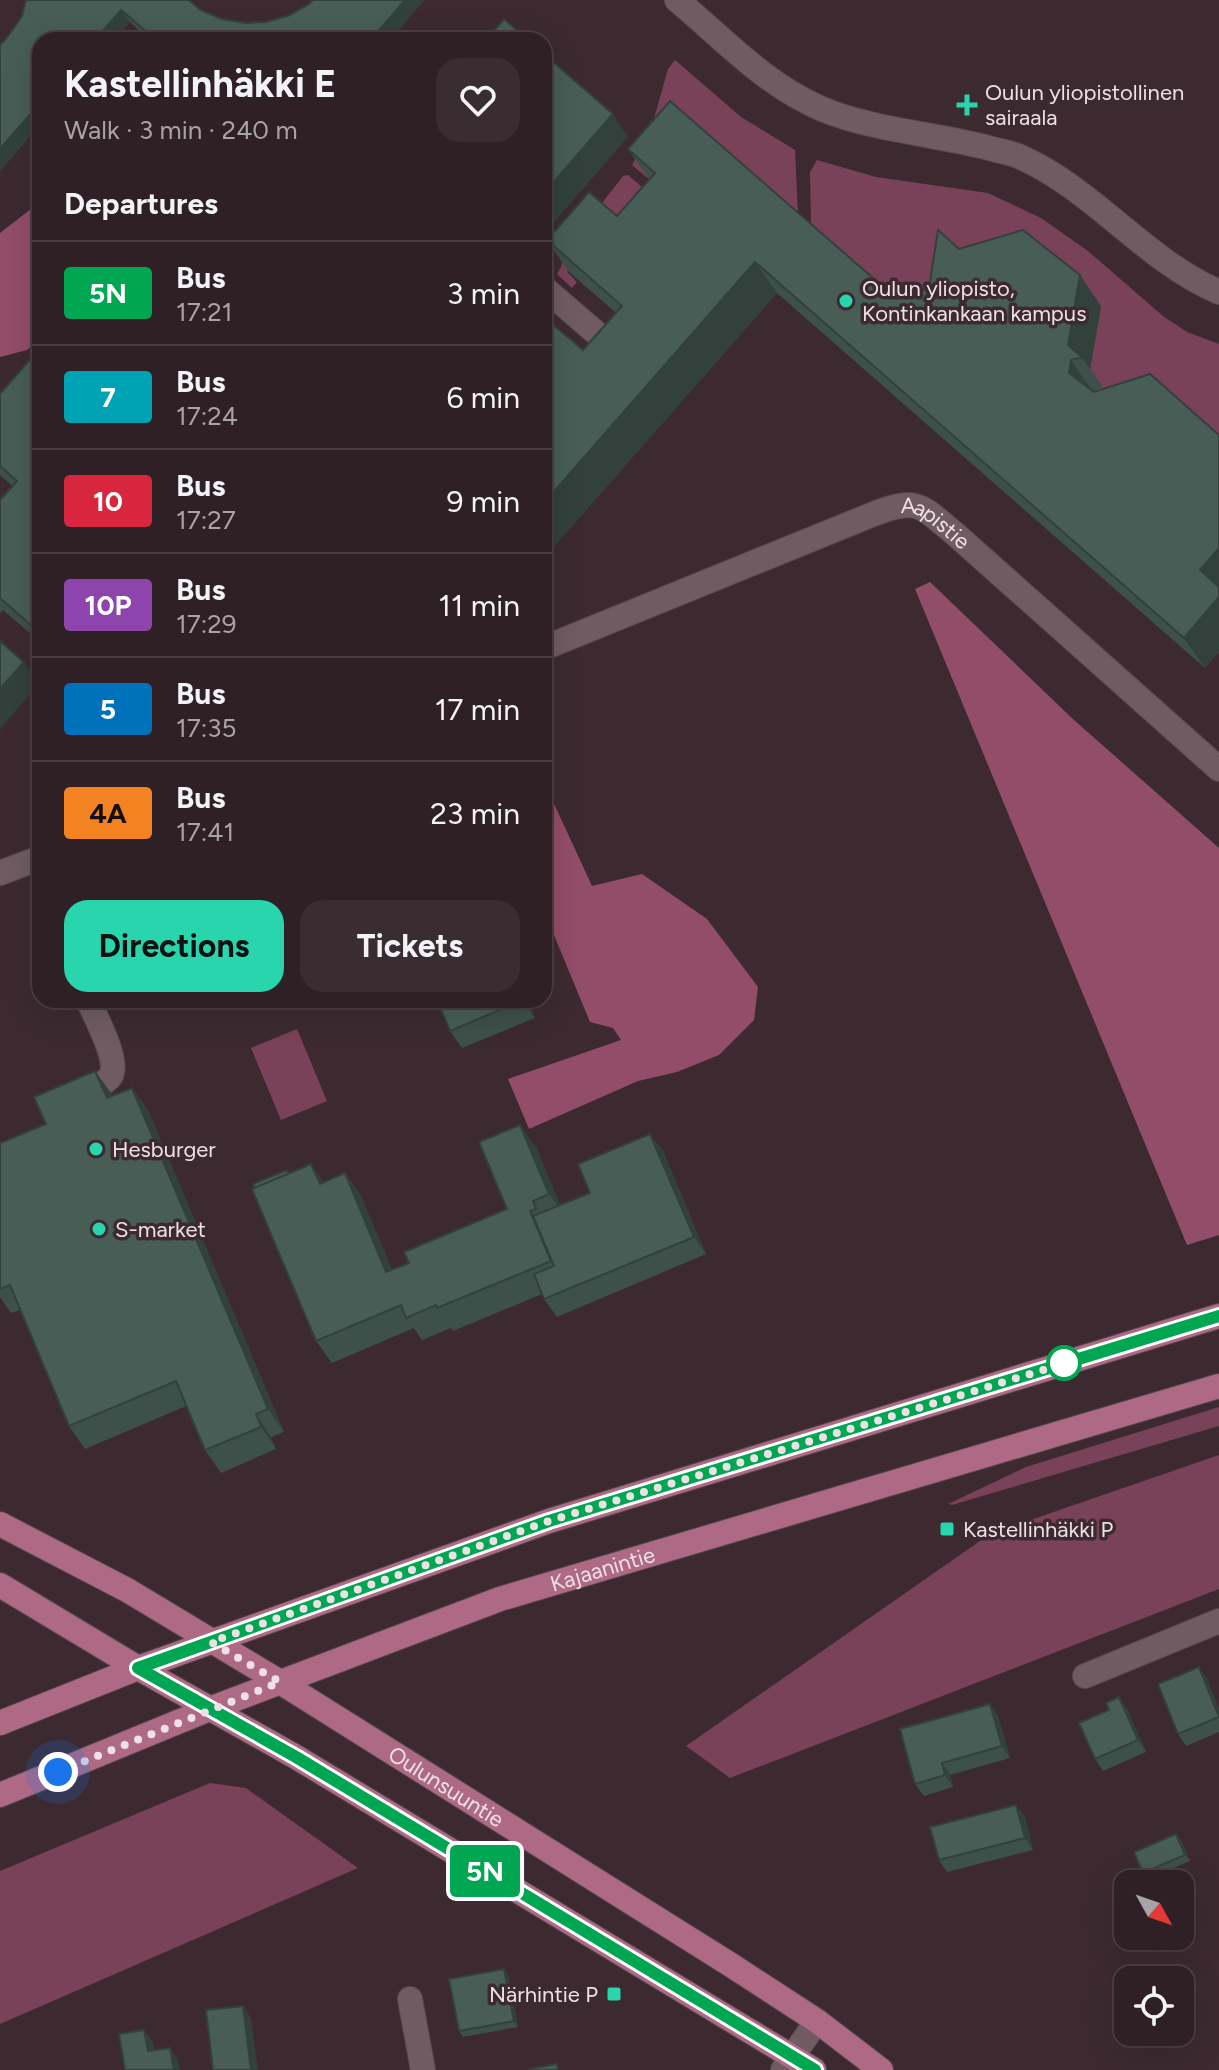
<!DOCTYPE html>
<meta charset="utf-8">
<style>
:root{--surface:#2e2025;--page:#3a2d32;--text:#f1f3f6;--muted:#a7a3a7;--line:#493e42;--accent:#28d5ad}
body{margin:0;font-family:Figtree,sans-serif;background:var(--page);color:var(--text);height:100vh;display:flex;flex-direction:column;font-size:30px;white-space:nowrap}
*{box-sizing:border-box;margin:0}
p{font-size:26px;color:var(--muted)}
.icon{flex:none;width:44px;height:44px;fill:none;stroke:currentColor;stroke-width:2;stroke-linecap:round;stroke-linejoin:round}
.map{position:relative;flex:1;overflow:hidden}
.details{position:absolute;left:32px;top:32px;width:520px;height:976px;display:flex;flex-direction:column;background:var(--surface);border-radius:24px;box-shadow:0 8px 32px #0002,0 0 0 2px var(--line)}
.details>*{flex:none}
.badge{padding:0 16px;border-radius:6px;font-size:28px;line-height:52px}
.needle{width:52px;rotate:130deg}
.buttons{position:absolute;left:1114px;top:1870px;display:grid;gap:16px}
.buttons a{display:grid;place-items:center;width:80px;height:80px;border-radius:16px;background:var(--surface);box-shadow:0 8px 32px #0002,0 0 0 2px var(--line);font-size:40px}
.you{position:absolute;width:40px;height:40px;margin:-20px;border:6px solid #fff;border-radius:50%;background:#1a73e8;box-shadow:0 0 0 12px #1a73e833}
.map>.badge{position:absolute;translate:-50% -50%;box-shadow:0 0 0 4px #fff}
h2{padding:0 32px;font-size:30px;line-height:72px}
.round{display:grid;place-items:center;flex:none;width:84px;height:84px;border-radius:24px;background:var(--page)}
.head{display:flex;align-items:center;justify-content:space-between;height:136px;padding:0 32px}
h1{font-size:38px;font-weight:700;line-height:60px}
.button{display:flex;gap:16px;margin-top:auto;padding:16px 32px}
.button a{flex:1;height:92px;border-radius:24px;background:var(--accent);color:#111;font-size:32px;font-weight:700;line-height:92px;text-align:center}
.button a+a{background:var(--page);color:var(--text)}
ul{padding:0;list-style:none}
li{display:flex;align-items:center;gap:24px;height:104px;padding:0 32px;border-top:2px solid var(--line)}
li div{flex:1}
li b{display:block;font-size:30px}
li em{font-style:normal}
li .badge{min-width:88px;font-weight:700;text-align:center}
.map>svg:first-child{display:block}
</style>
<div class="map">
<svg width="1219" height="2070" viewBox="0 0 1219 2070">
<rect width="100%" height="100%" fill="#3d2a31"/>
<path fill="#794258" d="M675,60l66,57 54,33 3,64 -106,-83 -43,48 -17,-14 17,-29 19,-67z
M817,160l59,17 112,16 53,25 47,33 75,65 24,16 32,12v102l-104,-23 -23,-32 10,-4 -13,-12 12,-69 -183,24 -107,-105 -1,-53z
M628,175l14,12 -75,85 10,10 -5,6 -15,-14 4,-7 3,-15 59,-76z
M297,1029l30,72 -46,19 -30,-72z
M1219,1407v19l-267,79 -4,-1 78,-37z
M1219,1455v134l-489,189 -44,-32 304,-212z
M210,1783l36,5 112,80 -358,156v-153z"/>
<path fill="#924d69" d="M40,202v136l-13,12 -27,7v-124z
M930,582l144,138 145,128v387l-32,10 -272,-656z
M544,782l48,104 50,-12 65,45 51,68 -4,33 -35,35 -42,17 -39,9 -109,48 -21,-50 113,-39 -8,-12 -23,-6 -46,-111z"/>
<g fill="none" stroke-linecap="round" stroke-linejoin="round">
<g stroke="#58494e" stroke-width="26">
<g id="minor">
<path d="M677,0c48,40 87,84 145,109 50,21 114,25 167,39 9,3 20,4 29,8 75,32 126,104 201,136"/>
<path d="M544,288l65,56"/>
<path id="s1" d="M544,648l332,-135c42,-16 45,-7 78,20l265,236"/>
<path d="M0,873l40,-15"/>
<path d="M76,1094c10,-4 27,-8 34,-17 11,-14 -15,-61 -22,-77"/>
<path d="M1085,1676l134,-55"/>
<path d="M410,1999l13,71"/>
<path d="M783,2070l34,-49"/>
</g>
</g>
<g stroke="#58494e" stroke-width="26">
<g id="major">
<path id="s2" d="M0,1524l127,66 153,92 451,283 86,56 64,49"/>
<path d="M0,1585l138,83 158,89 518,313"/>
<path d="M0,1723l138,-55 411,-147 670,-205"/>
<path id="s3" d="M0,1795l212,-87 288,-109 719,-213"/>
</g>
</g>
<use href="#minor" stroke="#705b62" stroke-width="24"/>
<use href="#major" stroke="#ae6a85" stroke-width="24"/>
</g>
<path fill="#3d5049" d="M26,0l174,10 22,9 24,4 20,-1 24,-7 19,-11 4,-4h111l-34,40h-240l-20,-18 -16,18h-74v85l-40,46 4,-130 18,-25z
M628,149l269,150 32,-11 30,-39 142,57 -11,63 13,18 -11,4 127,44v217l-14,16 -428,-375 -233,265v-241l39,33 33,-37 -48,-42 -21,-31 70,-24 32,-37z
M40,348v294l-37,-32 -3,3v-113l12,-14 -12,-11v-81z
M437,1000h91l7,18 -73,30 -12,-17z
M132,1088l16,22 136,322 -13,5 5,12 -55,24 -16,-23 -19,-44 -101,43 -16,-23 -49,-116 -9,3 -11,-16v-154l46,-19 65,-31 1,3z
M536,1147l24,58 30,-12 73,-42 43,103 -149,63 -13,-18 -2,-5 -89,37 -2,-3 -29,12 -8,-12 -82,35 -16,-22 -29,-171 2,3 35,9 21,-9 16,23 31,74 17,-7 98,-54z
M1199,1667l8,12 12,30v23l-33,14 -8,-12z
M990,1704l8,12 12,42 -60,17 3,12 -29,9 -9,-12z
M1127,1709l19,43 -43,19 -8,-12 14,-49z
M1016,1805l9,12 8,33 -86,22 -8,-12z
M1181,1840l9,21 -43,18 -4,-6z
M508,1975l10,52 -55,10 -4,-6z"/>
<path fill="#32413c" d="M405,0h19l-34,40h-19z
M121,10l9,12 -16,18h-19z
M40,103v22l-40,46v-22z
M613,114l15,23 -84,97v-41z
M755,262l22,31 -233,265v-55z
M1080,275l21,31 -11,63 -8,-12 -14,-12z
M1071,360l21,31 -23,-18z
M1219,548v49l-19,-27z
M1219,597v55l-14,16 -21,-30z
M24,662l15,22 -39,45v-40z
M523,1000h5l7,18z
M95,1071l16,22 12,28 -16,-23z
M132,1088l16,22 136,322 -16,-23z
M520,1125l16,22 29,69 -16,-22z
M650,1134l13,17 43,103 -12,-17z
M311,1164l16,23 -7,-3z
M345,1173l16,23 41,98 -16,-22z
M256,1414l15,23 5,12 -15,-22z
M1199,1667l8,12 12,30v8z
M1119,1697l8,12 19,43 -8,-12z
M990,1704l8,12 12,42 -8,-12z
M942,1763l8,12 3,12 -8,-12z
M1016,1805l9,12 8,33 -8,-12z
M1176,1834l5,6 9,21 -5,-6z
M504,1969l4,6 10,52 -4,-6z
M243,2006l8,12 7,52h-7z
M144,2030l9,12 3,21 -8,-12z
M170,2048l8,12 2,10h-6z"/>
<path fill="#475d55" stroke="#32413c" stroke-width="2" d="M26,0h163l11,10 22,9 24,4 20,-1 24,-7 19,-11 4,-4h92l-34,40h-215l-35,-30 -26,30h-55v63l-40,46v-104l4,-4 10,-13 8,-12z
M504,19l24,21h-42z
M544,54l69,60 -69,79z
M670,101l227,198 32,-11 9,-58 21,19 64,-19 57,45 -12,70 14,12 -11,3 -2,13 25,19 56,-18 69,61v113l-19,22 19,17v10l-35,41 -429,-376 -211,241v-186l39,33 39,-44 -75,-66 42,-48 28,24 38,-43 -27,-24z
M40,348v285l-40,-35v-98l17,-19 -17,-15v-72z
M0,641l24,21 -24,27z
M437,1000h86l-73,31z
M95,1071l12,27 25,-10 136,321 -12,5 5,13 -56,23 -29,-69 -107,45 -59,-141 -10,4v-146l46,-19 -12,-27z
M520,1125l29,69 -16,7 3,8 -6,2 21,50 -114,47 -1,-3 -30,13 -5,-13 -85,36 -64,-152 59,-25 9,20 25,-11 41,99 23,-9 -5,-11 103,-43 -28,-67z
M650,1134l44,103 -150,62 -10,-25 20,-8 -21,-50 57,-23 -12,-29z
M287,1170l1,4 -34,14 -1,-4z
M1199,1667l20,50 -41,17 -20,-50z
M1119,1697l19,43 -43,19 -16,-36 30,-13 -3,-7z
M990,1704l12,42 -60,17 3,12 -30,9 -15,-55z
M1016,1805l9,33 -86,22 -9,-33z
M1176,1834l9,21 -42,18 -9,-21z
M504,1969l10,52 -55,10 -10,-52z
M243,2006l8,64h-38l-7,-60z
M144,2030l4,21 22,-3 4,22h-49l-6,-36z
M557,2064l1,6h-29v-1z"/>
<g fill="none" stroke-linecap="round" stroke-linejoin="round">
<g stroke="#fff" stroke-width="18">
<path id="line" d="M815,2070l-519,-313 -158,-89 411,-147 670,-205"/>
</g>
<use href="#line" stroke="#00a651" stroke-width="12"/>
<path stroke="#eee1e6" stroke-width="8" stroke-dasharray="0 14.4" d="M58,1772l222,-90 -69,-40 338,-121 517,-158h-2"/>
</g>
<g fill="#28d5ad" stroke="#3d2a31" stroke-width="3">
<path d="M963 93h8v8h8v8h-8v8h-8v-8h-8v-8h8z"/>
<circle cx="846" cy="301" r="8"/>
<circle cx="96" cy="1149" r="8"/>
<circle cx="99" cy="1229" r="8"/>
<rect x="939" y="1521" width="16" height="16" rx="4"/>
<rect x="606" y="1986" width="16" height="16" rx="4"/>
</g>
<circle fill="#fff" stroke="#00a651" stroke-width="4" cx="1064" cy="1363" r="16"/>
<g text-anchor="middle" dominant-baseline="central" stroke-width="7" stroke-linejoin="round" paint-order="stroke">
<g font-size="22" fill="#eee1e6" stroke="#3d2a31" text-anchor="start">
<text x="985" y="92">Oulun yliopistollinen<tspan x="985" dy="25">sairaala</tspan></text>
<text x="862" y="288">Oulun yliopisto,<tspan x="862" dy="25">Kontinkankaan kampus</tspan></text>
<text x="112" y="1149">Hesburger</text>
<text x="115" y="1229">S-market</text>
<text x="963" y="1529">Kastellinhäkki P</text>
<text x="598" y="1994" text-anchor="end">Närhintie P</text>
</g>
<g font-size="22" fill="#eee1e6" stroke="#3d2a31">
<text stroke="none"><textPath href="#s1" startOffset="424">Aapistie</textPath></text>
<text stroke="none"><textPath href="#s3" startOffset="644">Kajaanintie</textPath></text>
<text stroke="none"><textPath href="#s2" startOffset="518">Oulunsuuntie</textPath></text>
</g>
</g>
</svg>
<div class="buttons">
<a><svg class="needle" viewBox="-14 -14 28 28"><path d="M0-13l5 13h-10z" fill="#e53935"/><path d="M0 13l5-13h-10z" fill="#a7a3a7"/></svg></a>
<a><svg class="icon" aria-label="locate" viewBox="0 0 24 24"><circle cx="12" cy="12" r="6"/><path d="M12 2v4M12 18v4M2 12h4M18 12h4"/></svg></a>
</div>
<div class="you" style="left:58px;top:1772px"></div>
<b class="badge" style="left:485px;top:1871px;background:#00a651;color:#fff">5N</b>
<section class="details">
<div class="head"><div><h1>Kastellinhäkki E</h1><p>Walk · 3 min · 240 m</p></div><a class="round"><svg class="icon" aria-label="heart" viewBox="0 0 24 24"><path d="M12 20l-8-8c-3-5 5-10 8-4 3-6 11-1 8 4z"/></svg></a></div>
<h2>Departures</h2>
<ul>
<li><span class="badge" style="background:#00a651;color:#fff">5N</span><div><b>Bus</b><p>17:21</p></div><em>3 min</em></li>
<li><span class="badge" style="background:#00a3b4;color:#fff">7</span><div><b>Bus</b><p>17:24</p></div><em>6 min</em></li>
<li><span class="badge" style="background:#d7263d;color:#fff">10</span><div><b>Bus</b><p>17:27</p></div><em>9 min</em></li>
<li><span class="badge" style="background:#8e44ad;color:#fff">10P</span><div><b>Bus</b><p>17:29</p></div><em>11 min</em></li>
<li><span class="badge" style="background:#0072bc;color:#fff">5</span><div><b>Bus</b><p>17:35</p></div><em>17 min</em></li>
<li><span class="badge" style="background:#f58220;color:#111">4A</span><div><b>Bus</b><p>17:41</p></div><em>23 min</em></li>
</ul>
<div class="button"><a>Directions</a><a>Tickets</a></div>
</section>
</div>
